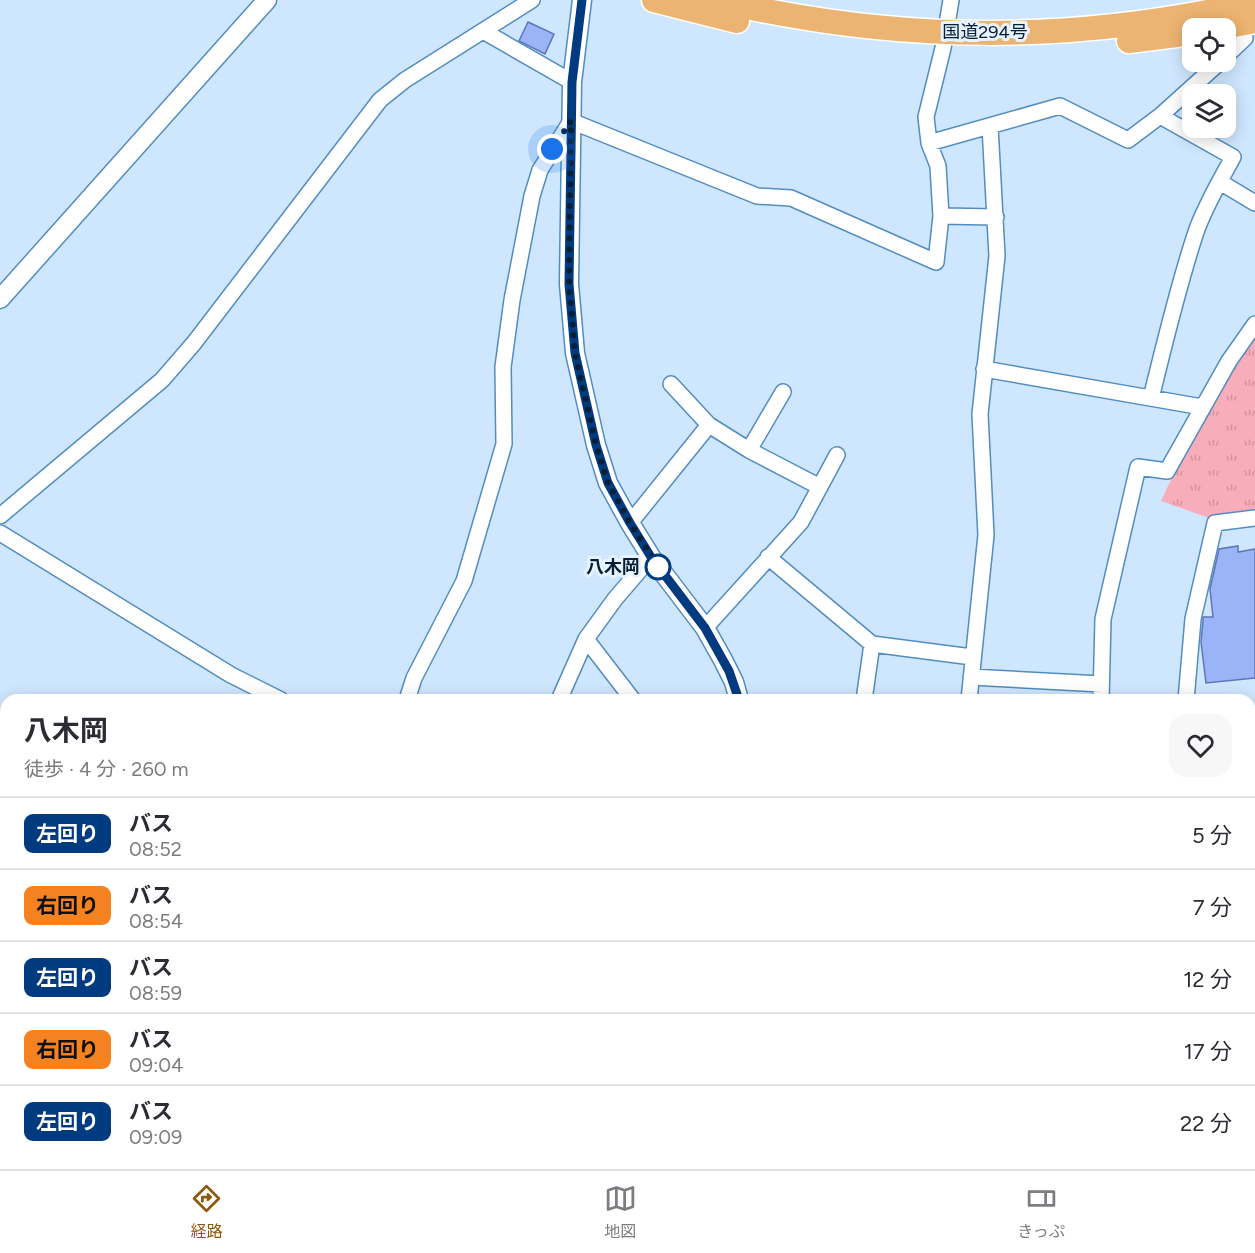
<!DOCTYPE html>
<html lang="ja">
<meta charset="utf-8">
<style>
:root{--surface:#fff;--page:#f7f7f7;--text:#2b2b33;--muted:#7c7c81;--line:#e1e1e2;--accent:#8e580b}
body{margin:0;font-family:Figtree,"Noto Sans JP",sans-serif;background:var(--page);color:var(--text);height:100vh;display:flex;flex-direction:column;font-size:22px;white-space:nowrap}
*{box-sizing:border-box;margin:0}
p{font-size:20px;color:var(--muted)}
.icon{flex:none;width:33px;height:33px;fill:none;stroke:currentColor;stroke-width:2;stroke-linecap:round;stroke-linejoin:round}
.map{position:relative;flex:1;overflow:hidden}
.sheet{position:absolute;left:0px;top:694px;width:1256px;height:476px;display:flex;flex-direction:column;background:var(--surface);border-radius:18px 18px 0 0;box-shadow:0 3px 15px #0003}
.sheet>*{flex:none}
.badge{padding:0 12px;border-radius:9px;font-size:21px;line-height:39px}
.controls{position:absolute;left:1182px;top:18px;display:grid;gap:12px}
.controls a{display:grid;place-items:center;width:54px;height:54px;border-radius:12px;background:var(--surface);box-shadow:0 3px 15px #0003;font-size:30px}
.you{position:absolute;width:30px;height:30px;margin:-15px;border:4px solid #fff;border-radius:50%;background:#1a73e8;box-shadow:0 0 0 9px #1a73e833}
.map>.badge{position:absolute;translate:-50% -50%;box-shadow:0 0 0 3px #fff}
.round{display:grid;place-items:center;flex:none;width:63px;height:63px;border-radius:18px;background:var(--page)}
.overview{display:flex;align-items:center;justify-content:space-between;height:102px;padding:0 24px}
h1{font-size:28px;font-weight:700;line-height:45px}
ul{padding:0;list-style:none}
li{display:flex;align-items:center;gap:18px;height:72px;padding:0 24px;border-top:2px solid var(--line)}
li div{flex:1}
li b{display:block;font-size:22px}
li em{font-style:normal}
li .badge{min-width:66px;font-weight:700;text-align:center}
.menu{display:flex;justify-content:space-around;align-items:center;height:84px;border-top:2px solid var(--line);background:var(--surface);font-size:16px;color:var(--muted)}
.menu a{display:grid;justify-items:center;gap:3px}
.menu .active{color:var(--accent)}
.map>svg:first-child{display:block}
</style>
<div class="map">
<svg width="1255" height="1169" viewBox="0 0 1255 1169">
<defs>
<pattern id="park-tufts" width="24" height="20" patternUnits="userSpaceOnUse" patternTransform="scale(1.5)"><rect width="24" height="20" fill="#f7adba"/><path d="M3 7l-1-3M5 7V3M7 7l1-3M15 17l-1-3M17 17v-4M19 17l1-3" fill="none" stroke="#d294a0"/></pattern>
</defs>
<rect width="100%" height="100%" fill="#cfe7fe"/>
<path fill="url(#park-tufts)" d="M1255,320v192l-43,7 -51,-18 67,-143z
M562,1164h116l-3,5h-105z"/>
<path fill="#9ab4f7" stroke="#5f76b5" stroke-width="1.5" d="M528,22l26,12 -9,20 -26,-13z
M1238,546v6l17,-3v129l-49,5 -5,-41 2,-21v-4h10l-3,-28 9,-40z"/>
<g fill="none" stroke-linecap="round" stroke-linejoin="round">
<g stroke="#528cc1" stroke-width="18">
<path id="minor" d="M483,31l89,51
M1226,56l19,-18 -4,-14
M929,143l131,-37 68,34 32,-24 60,-54
M1220,182l35,21
M941,216l55,1
M984,369l218,38
M671,384l38,41
M1151,398c14,-56 27,-112 45,-166 9,-26 24,-51 37,-75l-73,-41
M749,450l34,-58
M0,516l162,-136 32,-37 186,-243 25,-20 127,-80
M630,523l79,-98 40,25 71,37
M0,533l231,142 50,25
M768,557l104,87 100,13
M705,628l96,-106 36,-67
M586,639l47,61
M971,677l130,7
M407,700l7,-22 50,-97 40,-137 -1,-77 9,-67 20,-104 8,-26 31,-49 186,75 34,2 145,64 5,-46 -3,-50 -9,-23 -3,-26 17,-69 8,-48
M559,700l27,-61 29,-40 36,-42
M864,700l8,-56
M969,700l17,-165 -6,-121 17,-158 -7,-130
M1101,700l2,-81 35,-152 29,4 62,-110 26,-37
M1186,700l7,-81 22,-96 40,-5
M0,861l6,3
M1250,1005l5,-1
M1250,1078h5
M207,1164l14,5
M764,1164l4,5
M898,1164l1,5
M1168,1164l1,5
M186,1169l2,-5
M339,1169l2,-5
M438,1169l3,-5
M683,1169l3,-5
M1233,1169l22,-1"/>
</g>
<g stroke="#528cc1" stroke-width="21">
<path id="tertiary" d="M582,0l-10,82 -3,202 6,69 21,92 12,38 22,40 21,34 54,71 18,32 11,22 5,18
M0,299l267,-299
M1250,910h5
M549,1164l9,5"/>
</g>
<g stroke="#fff" stroke-width="27">
<path id="trunk" d="M654,0l83,21
M716,0c181,43 357,44 539,2
M1218,28l37,-7
M1129,41l63,-8"/>
</g>
<use href="#minor" stroke="#fff" stroke-width="15"/>
<use href="#tertiary" stroke="#fff" stroke-width="18"/>
<use href="#trunk" stroke="#ecb472" stroke-width="24"/>
</g>
<g fill="none" stroke-linecap="round" stroke-linejoin="round">
<g stroke="#fff" stroke-width="14">
<path id="line" d="M582,0l-10,82 -3,202 6,69 21,92 12,38 22,40 21,34 54,71 24,43 10,29"/>
</g>
<use href="#line" stroke="#003b80" stroke-width="9"/>
<path stroke="#061f34" stroke-width="6" stroke-dasharray="0 10.8" d="M552,149l19,-28 -2,163 6,69 21,92 12,38 22,40 30,46 -2,-2"/>
</g>
<circle fill="#fff" stroke="#003b80" stroke-width="3" cx="658" cy="567" r="12"/>
<g text-anchor="middle" dominant-baseline="central" stroke-width="6" stroke-linejoin="round" paint-order="stroke">
<g font-size="18" fill="#061f34" stroke="#e7f3fe">
<text x="985" y="32">国道294号</text>
</g>
<g font-size="18" font-weight="bold" fill="#061f34" stroke="#e7f3fe" text-anchor="end">
<text x="640" y="567">八木岡</text>
</g>
</g>
</svg>
<div class="controls">
<a><svg class="icon" aria-label="locate" viewBox="0 0 24 24"><circle cx="12" cy="12" r="6"/><path d="M12 2v4M12 18v4M2 12h4M18 12h4"/></svg></a>
<a><svg class="icon" aria-label="layers" viewBox="0 0 24 24"><path d="M12 4l9 5-9 5-9-5zM3 14l9 5 9-5"/></svg></a>
</div>
<div class="you" style="left:552px;top:149px"></div>
<section class="sheet">
<div class="overview"><div><h1>八木岡</h1><p>徒歩 · 4 分 · 260 m</p></div><a class="round"><svg class="icon" aria-label="heart" viewBox="0 0 24 24"><path d="M12 20l-8-8c-3-5 5-10 8-4 3-6 11-1 8 4z"/></svg></a></div>
<ul>
<li><span class="badge" style="background:#003b80;color:#fff">左回り</span><div><b>バス</b><p>08:52</p></div><em>5 分</em></li>
<li><span class="badge" style="background:#f58220;color:#111">右回り</span><div><b>バス</b><p>08:54</p></div><em>7 分</em></li>
<li><span class="badge" style="background:#003b80;color:#fff">左回り</span><div><b>バス</b><p>08:59</p></div><em>12 分</em></li>
<li><span class="badge" style="background:#f58220;color:#111">右回り</span><div><b>バス</b><p>09:04</p></div><em>17 分</em></li>
<li><span class="badge" style="background:#003b80;color:#fff">左回り</span><div><b>バス</b><p>09:09</p></div><em>22 分</em></li>
</ul>
</section>
</div>
<nav class="menu">
<a class="active"><svg class="icon" aria-label="directions" viewBox="0 0 24 24"><path d="M12 3l9 9-9 9-9-9zM9 14v-3h6M13 9l2 2-2 2"/></svg>経路</a>
<a><svg class="icon" aria-label="map" viewBox="0 0 24 24"><path d="M3 6l6-2 6 2 6-2v14l-6 2-6-2-6 2zM9 4v14M15 6v14"/></svg>地図</a>
<a><svg class="icon" aria-label="tickets" viewBox="0 0 24 24"><path d="M3 7h18v10H3zM15 7v10"/></svg>きっぷ</a>
</nav>
